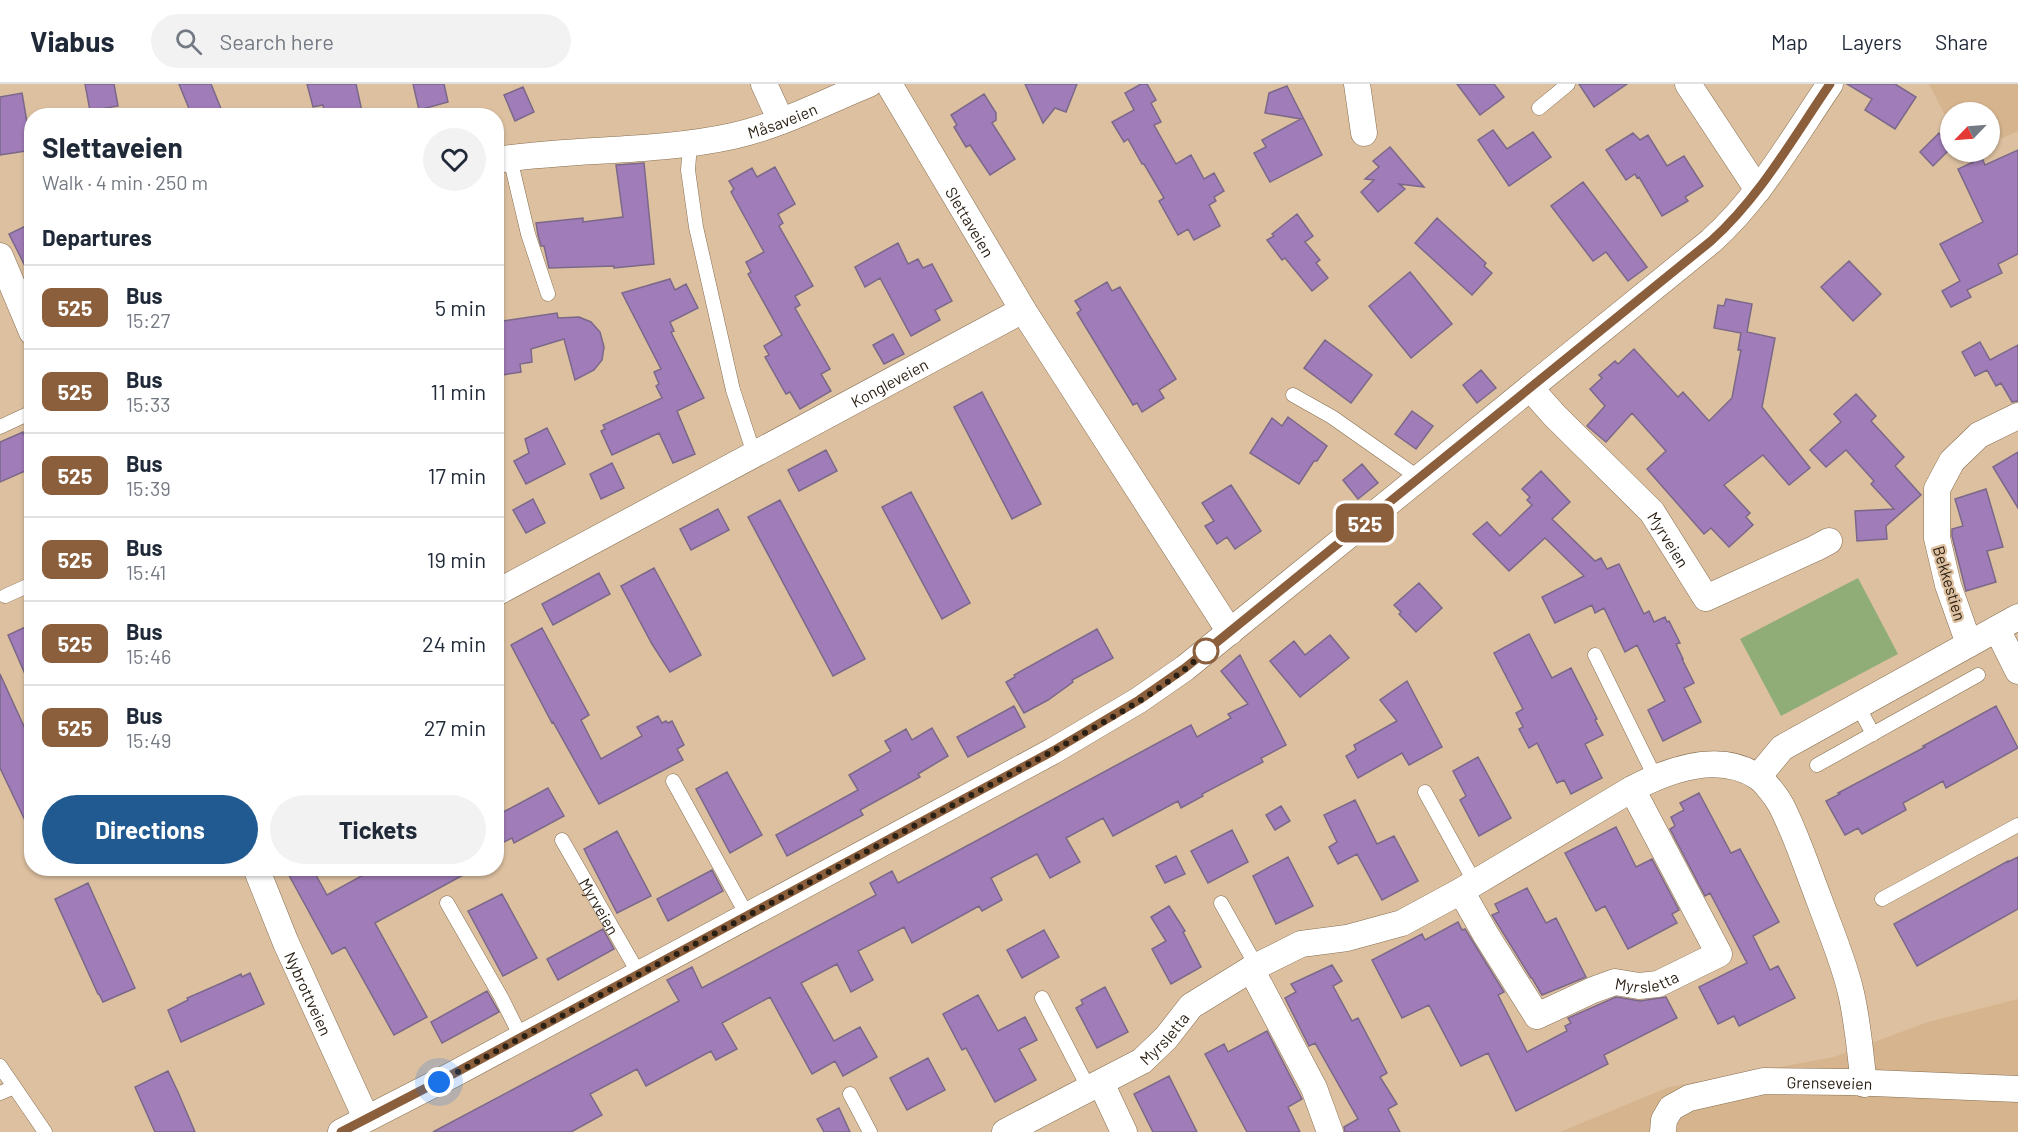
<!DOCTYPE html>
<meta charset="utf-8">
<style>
:root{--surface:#fff;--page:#f2f2f3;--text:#1f2937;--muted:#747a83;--line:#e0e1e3;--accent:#215991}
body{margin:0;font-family:Barlow,sans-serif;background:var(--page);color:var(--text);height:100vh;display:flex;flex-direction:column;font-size:22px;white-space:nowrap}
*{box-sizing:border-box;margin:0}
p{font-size:20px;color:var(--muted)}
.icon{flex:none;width:33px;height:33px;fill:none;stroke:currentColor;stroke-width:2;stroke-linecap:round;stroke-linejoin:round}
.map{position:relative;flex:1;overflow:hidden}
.sheet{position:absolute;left:24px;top:24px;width:480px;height:768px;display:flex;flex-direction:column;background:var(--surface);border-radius:24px;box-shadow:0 2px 4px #0004}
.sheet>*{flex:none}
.badge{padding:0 12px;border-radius:9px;font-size:21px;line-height:39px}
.needle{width:39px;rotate:245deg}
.controls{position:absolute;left:1940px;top:18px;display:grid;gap:12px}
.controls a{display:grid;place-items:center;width:60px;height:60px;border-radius:50%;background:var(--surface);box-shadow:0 2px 4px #0004;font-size:30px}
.you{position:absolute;width:30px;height:30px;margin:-15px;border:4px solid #fff;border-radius:50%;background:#1a73e8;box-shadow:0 0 0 9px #1a73e833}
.map>.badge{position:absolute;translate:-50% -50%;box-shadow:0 0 0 3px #fff}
h2{padding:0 18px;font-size:22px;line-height:54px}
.round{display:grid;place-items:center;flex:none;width:63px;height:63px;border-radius:32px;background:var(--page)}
.head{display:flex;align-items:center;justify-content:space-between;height:102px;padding:0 18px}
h1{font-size:28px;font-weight:700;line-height:45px}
.cta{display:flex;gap:12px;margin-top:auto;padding:12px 18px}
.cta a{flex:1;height:69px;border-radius:36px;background:var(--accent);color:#fff;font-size:24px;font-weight:700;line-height:69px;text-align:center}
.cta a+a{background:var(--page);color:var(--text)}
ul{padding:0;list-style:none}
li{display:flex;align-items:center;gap:18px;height:84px;padding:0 18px;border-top:2px solid var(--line)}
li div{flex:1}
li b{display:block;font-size:22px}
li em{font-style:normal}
li .badge{min-width:66px;font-weight:700;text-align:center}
header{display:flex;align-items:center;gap:36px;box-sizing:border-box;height:84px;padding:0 30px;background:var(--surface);border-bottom:2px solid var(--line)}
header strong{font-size:28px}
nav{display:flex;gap:33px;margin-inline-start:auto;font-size:21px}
.search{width:420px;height:54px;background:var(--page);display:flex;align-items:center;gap:15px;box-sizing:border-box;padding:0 21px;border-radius:33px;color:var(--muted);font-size:22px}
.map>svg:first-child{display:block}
</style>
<header>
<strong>Viabus</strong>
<div class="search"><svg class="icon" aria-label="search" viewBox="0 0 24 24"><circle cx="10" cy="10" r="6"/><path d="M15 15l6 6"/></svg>Search here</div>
<nav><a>Map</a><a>Layers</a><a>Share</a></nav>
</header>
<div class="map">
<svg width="2018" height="1048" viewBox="0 0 2018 1048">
<rect width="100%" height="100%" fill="#dcc0a0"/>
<path fill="#d5b48e" d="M1929,0h89v47l-29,13v-32h-39v13z
M2018,915v133h-458l109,-45 165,-30 94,-35z"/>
<path fill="#90ad77" d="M1858,494l40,76 -117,62 -41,-77z"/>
<path fill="#a07cb8" stroke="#7b6889" stroke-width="1.5" d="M85,0h29l4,22 -28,5z
M179,0h32l13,32h-32z
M307,0h49l7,32h-38l-2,-11 -10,2z
M413,0h31l4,18 -29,8z
M1025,0h52l-11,28 -11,-4 -12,15z
M1141,0h6l9,16 -5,3 10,19 -7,3 22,39 15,-9 13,24 10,-6 10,18 -10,6 2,4 -7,4 11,21 -26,14 -6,-11 -10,6 -19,-34 5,-3 -20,-34h-2l-14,-25 -4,3 -12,-20 22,-12 -9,-17z
M1457,0h37l10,13 -24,18z
M1579,0h48l-33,23z
M1847,0h48l21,13 -21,32 -30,-19 7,-11z
M1287,2l35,69 -52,27 -16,-29 12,-6 -4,-7 39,-21 -36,-6 4,-20z
M523,3l11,25 -19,9 -11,-26z
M22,9l6,35 4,-1v23l-32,5v-58z
M984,10l12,19v7l-4,3 23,36 -25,16 -20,-30 -4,2 -12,-20 3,-2 -6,-10z
M1493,46l14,19 26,-17 18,25 -42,29 -31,-46z
M1633,49l7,7 8,-5 19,31 17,-10 19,30 -18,11 3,4 -26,15 -23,-39 -2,1 -2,-4 -9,6 -20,-30z
M1939,49l11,12v4l-17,17 -13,-14z
M1390,63l34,40 -25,-3 6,5 -27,23 -17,-20 13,-12 -9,-1 14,-12 -6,-6z
M2018,66v104l-20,10 4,9 -35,17 4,7 -20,10 -9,-16 18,-10 -20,-37 43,-22 -25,-53 24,-11 3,7z
M644,79l10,101 -40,4v-2l-65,2 -5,-22h-3l-3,-11 -2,-12 47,-5v4l40,-5 -7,-52z
M775,83l20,37 -17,10 5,9 -4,3 34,60 -18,10 5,9 -5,3 35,61 -9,5 10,17 -31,18 -10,-17 -4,2 -21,-37 4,-2 -5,-9 18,-11 -34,-61 3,-2 -5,-10 18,-10 -33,-60 3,-3 -5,-8 23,-13 5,9z
M1583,98l64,85 -19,14 -22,-29 -13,9 -42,-55z
M1297,130l16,22 -8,6 15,18 -4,3 12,15 -16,13 -27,-33 -3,2 -15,-20 7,-4 -2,-2z
M1437,134l49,45 -2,3 8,7 -20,22 -57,-52z
M32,139v57l-23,-46z
M898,159l10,21 10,-5 5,9 9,-4 20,37 -17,9 5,10 -29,16 -31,-58 -15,9 -10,-20z
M1849,177l32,33 -28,27 -32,-34z
M1410,188l42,52 -41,34 -42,-52z
M670,195l5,11 11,-6 12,24 -28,14 4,9 -3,1 33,66 -27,13 18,43 -22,9 -14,-30 -47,22 -11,-24 4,-2 -2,-4 59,-27 -6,-12 3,-2 -5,-12 7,-3 -39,-76z
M1107,198l5,9 8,-4 56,92 -17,11 5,8 -22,14 -5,-9 -4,2 -56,-92 4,-3 -6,-9z
M1726,215l26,5 -5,28 28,6 -13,69 48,61 -21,17 -26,-30 -39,30 26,28 -4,4 7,8 -24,22 -18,-19 -7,6 -57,-65 19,-18 -34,-38 -26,29 -19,-16 18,-20 -15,-17 12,-11 -3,-3 16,-14 3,3 16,-15 44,48 5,-5 26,29 23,-23 9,-48h-3l3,-17 -27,-5 4,-23 6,1z
M557,229l1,5 21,-1 12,5 9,10 4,15 -2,13 -8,10 -19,10 -11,-41 -33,10 1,13 -12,2 1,8 -25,4v-54z
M893,250l11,20 -20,10 -11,-19z
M1325,256l47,35 -21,28 -47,-35z
M1980,258l10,18 28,-15v56l-6,1 -11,-19 -5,3 -9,-16 -12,6 -13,-24z
M1481,286l15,18 -19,15 -14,-18z
M982,308l59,112 -29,15 -58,-112z
M1856,310l20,22 -5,5 33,36 -9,9 26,29 -35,31 1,13 -30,2 -2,-30 39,-2 -23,-25 3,-3 -28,-31 -20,17 -16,-17 31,-28 -7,-8z
M1412,327l21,15 -17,23 -21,-15z
M1288,333l39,29 -10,15h-3l-15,23 -49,-31 22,-35 10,8z
M547,344l18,36 -39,20 -12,-23 15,-8 -4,-14z
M23,348l9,20v16l-32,14v-40z
M826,366l11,21 -38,20 -11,-21z
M2018,368v56l-25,-41z
M612,379l12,25 -23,11 -11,-25z
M1362,380l16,19 -20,16 -15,-19z
M1541,387l29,31 -18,17 43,42 6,-3 6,11 12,-5 25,50 5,-3 5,11 11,-5 2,5 2,-1 11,22 -4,1 7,15h-1l12,24 -10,5 17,34 -38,19 -15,-31 17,-9 -28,-56 -12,7 -21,-44 -9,5 -3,-8 -37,18 -13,-26 42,-21 -39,-38 -36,33 -36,-37 14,-12 13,14 32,-31 -5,-5 3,-3 -8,-8z
M1231,401l30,46 -26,18 -8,-12 -10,7 -12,-18 9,-5 -12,-18z
M1986,405l17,58 -16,4 9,31 -30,9 -14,-55v-7l11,-3 -8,-27z
M911,408l59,111 -28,16 -60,-112z
M533,415l12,24 -19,10 -13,-23z
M780,416l85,159 -32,17 -85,-159z
M718,425l11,21 -38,20 -11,-21z
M654,484l47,87 -31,17 -18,-28 -31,-58z
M599,489l11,21 -57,31 -11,-21z
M1419,499l23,25 -26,24 -17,-18 2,-2 -7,-7z
M32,540v66l-24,-55z
M542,544l47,87 -8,5 20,39 41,-23 -5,-9 21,-11 4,7 4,-2 2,2 4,-2 12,24 -7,4 6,11 -84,44 -46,-82 -1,1 -41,-78z
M1097,545l16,29 -41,22 1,2 -25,18 -24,13 -18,-31 9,-5 -1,-2z
M1529,550l23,44 19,-10 26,51 -2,1 8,15 -18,9 17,34 -31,16 -7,-14 -7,3 -20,-40 -8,5 -10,-19 4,-2 -7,-14 7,-4 -29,-56z
M1330,551l19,23 -49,39 -30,-36 24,-20 11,14z
M1240,571l46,90 -25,13 2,4 -61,32 1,2 -22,12 -3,-7 -65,35 -10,-18 -37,20 14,24 -30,16 -13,-24 -46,24 11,22 -20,11 -3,-5 -67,37 -8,-16 -46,24 15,29 -22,12 -14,-28 -36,19 33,58 26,-14 17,30 -34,19 -8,-15 -23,13 -42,-77 -48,26 15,26 -21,11 -5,-9 -65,35 -9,-17 -47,25 12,21 -31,17h-138l246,-131 -12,-21 25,-13 10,21 174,-93 -6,-12 22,-12 6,12 293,-158 6,12 34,-19 -3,-4 20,-10 -27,-33z
M0,590l32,70v91l-32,-67z
M1407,597l35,66 -33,18 -7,-12 -44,25 -12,-22 10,-6 -2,-5 43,-24 -17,-21z
M1014,622l11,21 -57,30 -11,-20z
M1996,622l22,42 -72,40 -3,-7 -40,22 3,7 -44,24 -4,-6 -13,7 -19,-34 14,-7 -2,-1 87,-46 -2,-1z
M932,644l16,28 -30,18 2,3 -60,33 3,5 -76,41 -11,-21 82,-45 -9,-15 42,-24 -6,-10 21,-12 6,11z
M1478,673l33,61 -32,18 -19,-36 6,-4 -13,-25z
M727,688l35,63 -32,18 -34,-64z
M548,704l16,28 -50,27 -2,-5 -16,8v-30z
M1699,709l32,60 9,-4 39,73 -26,14 17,34 8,-4 17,32 -56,28 -5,-10 -16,8 -19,-37 48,-24 -37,-70 -5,3 -35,-67 5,-3 -4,-9 13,-7 -4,-7z
M1355,716l22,44 17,-8 24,45 -36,19 -25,-46 -19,10 -9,-17 8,-5 -13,-27z
M1281,722l9,15 -15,9 -9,-15z
M1616,743l20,40 16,-8 27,51 -7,4 5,9 -49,26 -23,-43 -9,5 -31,-58z
M1232,746l16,32 -40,21 -17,-32z
M617,747l34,65 -34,17 -33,-64z
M1176,772l9,18 -20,9 -9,-17z
M1288,773l25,49 -37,18 -23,-48z
M2018,773v52l-101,57 -23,-42 114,-63v1z
M285,784h27l15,27 49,-27h100l-101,55 52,94 -33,18 -49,-88 -13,7z
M712,786l11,21 -55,30 -11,-22z
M88,799l47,105 -32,14 -4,-8h-1l-43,-95z
M1527,804l19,35 10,-5 30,59 -44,18 -10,-17h-1l-39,-63 7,-3 -4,-8z
M502,810l35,64 -34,18 -35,-65z
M1169,822l16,25 -2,1 18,35 -30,17 -19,-35 14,-8 -15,-24z
M1458,838l4,8 3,-1 39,63 -6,3 29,57 40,-21 -2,-5 6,-3 -3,-5 48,-21 24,4 26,-4 11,21 -73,37 4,9 -92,47 -28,-58 -27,13 -32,-61 -27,13 -30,-58 50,-26 3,6z
M603,845l11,20 -56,31 -11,-21z
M1044,846l15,27 -37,21 -15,-28z
M1332,881l10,16 -9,5 19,35 6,-3 29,55 -7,4 17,27 -9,5 12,23h-55l-1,-5 14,-8 -43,-76 -6,3 -24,-48 11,-6 -5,-8z
M250,889l14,31 -83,38 -13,-32 20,-10 -1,-2 37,-16 17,-8 1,3z
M1105,903l23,45 -31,16 -21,-40 7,-4 -2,-4z
M487,907l12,21 -57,31 -11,-21z
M978,911l20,36 27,-14 12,23 -18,9 17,31 -41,22 -29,-54 -4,2 -19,-36z
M1267,947l35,68 -14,8 12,25h-53l-42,-78 19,-10 4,8z
M928,974l17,32 -38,20 -17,-32z
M168,987l10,21 17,40h-40l-20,-45z
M1169,992l28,56h-44l-19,-38z
M839,1024l11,24h-26l-7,-13z"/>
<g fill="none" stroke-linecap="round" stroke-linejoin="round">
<g stroke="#876e50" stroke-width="15">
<g id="lane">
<path d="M1539,24l29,-24"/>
<path d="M690,60l-2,26 8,57 37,163 21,64"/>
<path d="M510,74l18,76 20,60"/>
<path d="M1293,311l39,22 87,61"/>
<path d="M0,343l32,-15"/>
<path d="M5,512l27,-12"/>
<path d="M1595,571l60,122"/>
<path d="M1858,622l15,28"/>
<path d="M1817,681l161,-90"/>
<path d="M673,697l74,134"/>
<path d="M1425,708l50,91"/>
<path id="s1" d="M562,756l77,134"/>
<path d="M1882,815l136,-74"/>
<path d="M447,819l54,94 20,40"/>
<path d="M1221,819l36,64"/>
<path d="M1042,914l47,91"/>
<path d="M0,982l45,66"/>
<path d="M0,1009l14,-6"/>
<path d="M850,1010l20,38"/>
</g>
</g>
<g stroke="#876e50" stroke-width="27">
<g id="street">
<path d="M764,0l17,37"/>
<path id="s2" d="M889,0l134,226 207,322"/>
<path d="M1357,0l7,49"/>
<path d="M1688,0l70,106"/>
<path id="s3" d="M496,76c79,-12 159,-7 237,-24 46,-10 92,-34 136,-52"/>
<path d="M0,172l32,76"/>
<path id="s4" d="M1530,304l25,28 97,96 54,86 110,-50 13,-7"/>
<path id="s5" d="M496,509l527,-283"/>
<path d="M1997,545l21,42"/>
<path d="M1969,560l-21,-59 -11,-47v-49l15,-28 27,-26 39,-19"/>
<path d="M1758,693l24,-29 236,-131"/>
<path id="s6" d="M256,784l30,75 80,175"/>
<path id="s7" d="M1461,807l25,44 51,81 56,-26 22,-8 24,4 19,-2 61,-30 -87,-165"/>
<path d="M1251,885l63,119 16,44"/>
<path d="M1101,999l23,49"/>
<path d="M341,1048l113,-58 599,-323 86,-51 46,-32 526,-427c49,-44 82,-103 119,-157"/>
<path id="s8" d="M1005,1048l137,-71 24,-23 25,-32 60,-37 50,-25 46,-6 55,-15 59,-32 171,-102c36,-19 87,-38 126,-12 7,5 18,19 23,28 15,29 27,66 39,97 11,30 24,60 31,91 7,30 9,60 13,91"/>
<path id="s9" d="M1663,1048l1,-12 7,-12 18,-10 75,-17 85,1 169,7"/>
</g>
</g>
<use href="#lane" stroke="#fff" stroke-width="14"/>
<use href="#street" stroke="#fff" stroke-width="26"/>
</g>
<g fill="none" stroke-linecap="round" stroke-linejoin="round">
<g stroke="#fff" stroke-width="14">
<path id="line" d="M341,1048l112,-58 600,-323 86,-51 46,-32 526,-427c49,-44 82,-103 119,-157"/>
</g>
<use href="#line" stroke="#8b5e3c" stroke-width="9"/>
<path stroke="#2c2115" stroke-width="6" stroke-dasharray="0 10.8" d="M439,998l614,-331c52,-30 109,-59 153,-100"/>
</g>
<circle fill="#fff" stroke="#8b5e3c" stroke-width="3" cx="1206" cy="567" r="12"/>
<g text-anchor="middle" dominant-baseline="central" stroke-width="4.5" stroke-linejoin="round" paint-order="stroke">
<g font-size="16" fill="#2c2115" stroke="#dcc0a0">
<text stroke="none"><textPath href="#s3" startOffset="290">Måsaveien</textPath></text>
<text stroke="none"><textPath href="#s2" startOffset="160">Slettaveien</textPath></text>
<text stroke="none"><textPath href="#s5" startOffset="446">Kongleveien</textPath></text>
<text stroke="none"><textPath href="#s4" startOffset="206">Myrveien</textPath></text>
<text transform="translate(1950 499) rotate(73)">Bekkestien</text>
<text stroke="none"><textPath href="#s1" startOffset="76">Myrveien</textPath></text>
<text stroke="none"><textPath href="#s7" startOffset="264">Myrsletta</textPath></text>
<text stroke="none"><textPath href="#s6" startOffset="136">Nybrottveien</textPath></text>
<text stroke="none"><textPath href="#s8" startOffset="186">Myrsletta</textPath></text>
<text stroke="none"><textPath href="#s9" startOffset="189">Grenseveien</textPath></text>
</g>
</g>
</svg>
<div class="controls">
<a><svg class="needle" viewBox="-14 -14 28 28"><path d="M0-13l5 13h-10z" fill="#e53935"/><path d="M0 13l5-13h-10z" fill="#747a83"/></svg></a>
</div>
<div class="you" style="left:439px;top:998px"></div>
<b class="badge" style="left:1365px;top:439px;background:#8b5e3c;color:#fff">525</b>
<section class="sheet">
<div class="head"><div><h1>Slettaveien</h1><p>Walk · 4 min · 250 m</p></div><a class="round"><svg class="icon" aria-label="heart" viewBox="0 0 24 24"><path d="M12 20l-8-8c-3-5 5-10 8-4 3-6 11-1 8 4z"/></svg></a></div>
<h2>Departures</h2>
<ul>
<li><span class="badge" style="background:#8b5e3c;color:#fff">525</span><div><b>Bus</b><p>15:27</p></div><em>5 min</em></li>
<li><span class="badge" style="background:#8b5e3c;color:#fff">525</span><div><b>Bus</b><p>15:33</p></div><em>11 min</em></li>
<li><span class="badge" style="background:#8b5e3c;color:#fff">525</span><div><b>Bus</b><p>15:39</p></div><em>17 min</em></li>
<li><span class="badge" style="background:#8b5e3c;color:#fff">525</span><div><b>Bus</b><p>15:41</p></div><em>19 min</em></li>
<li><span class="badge" style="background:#8b5e3c;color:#fff">525</span><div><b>Bus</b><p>15:46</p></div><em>24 min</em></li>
<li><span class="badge" style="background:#8b5e3c;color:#fff">525</span><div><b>Bus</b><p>15:49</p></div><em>27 min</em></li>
</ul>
<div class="cta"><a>Directions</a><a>Tickets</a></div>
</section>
</div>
